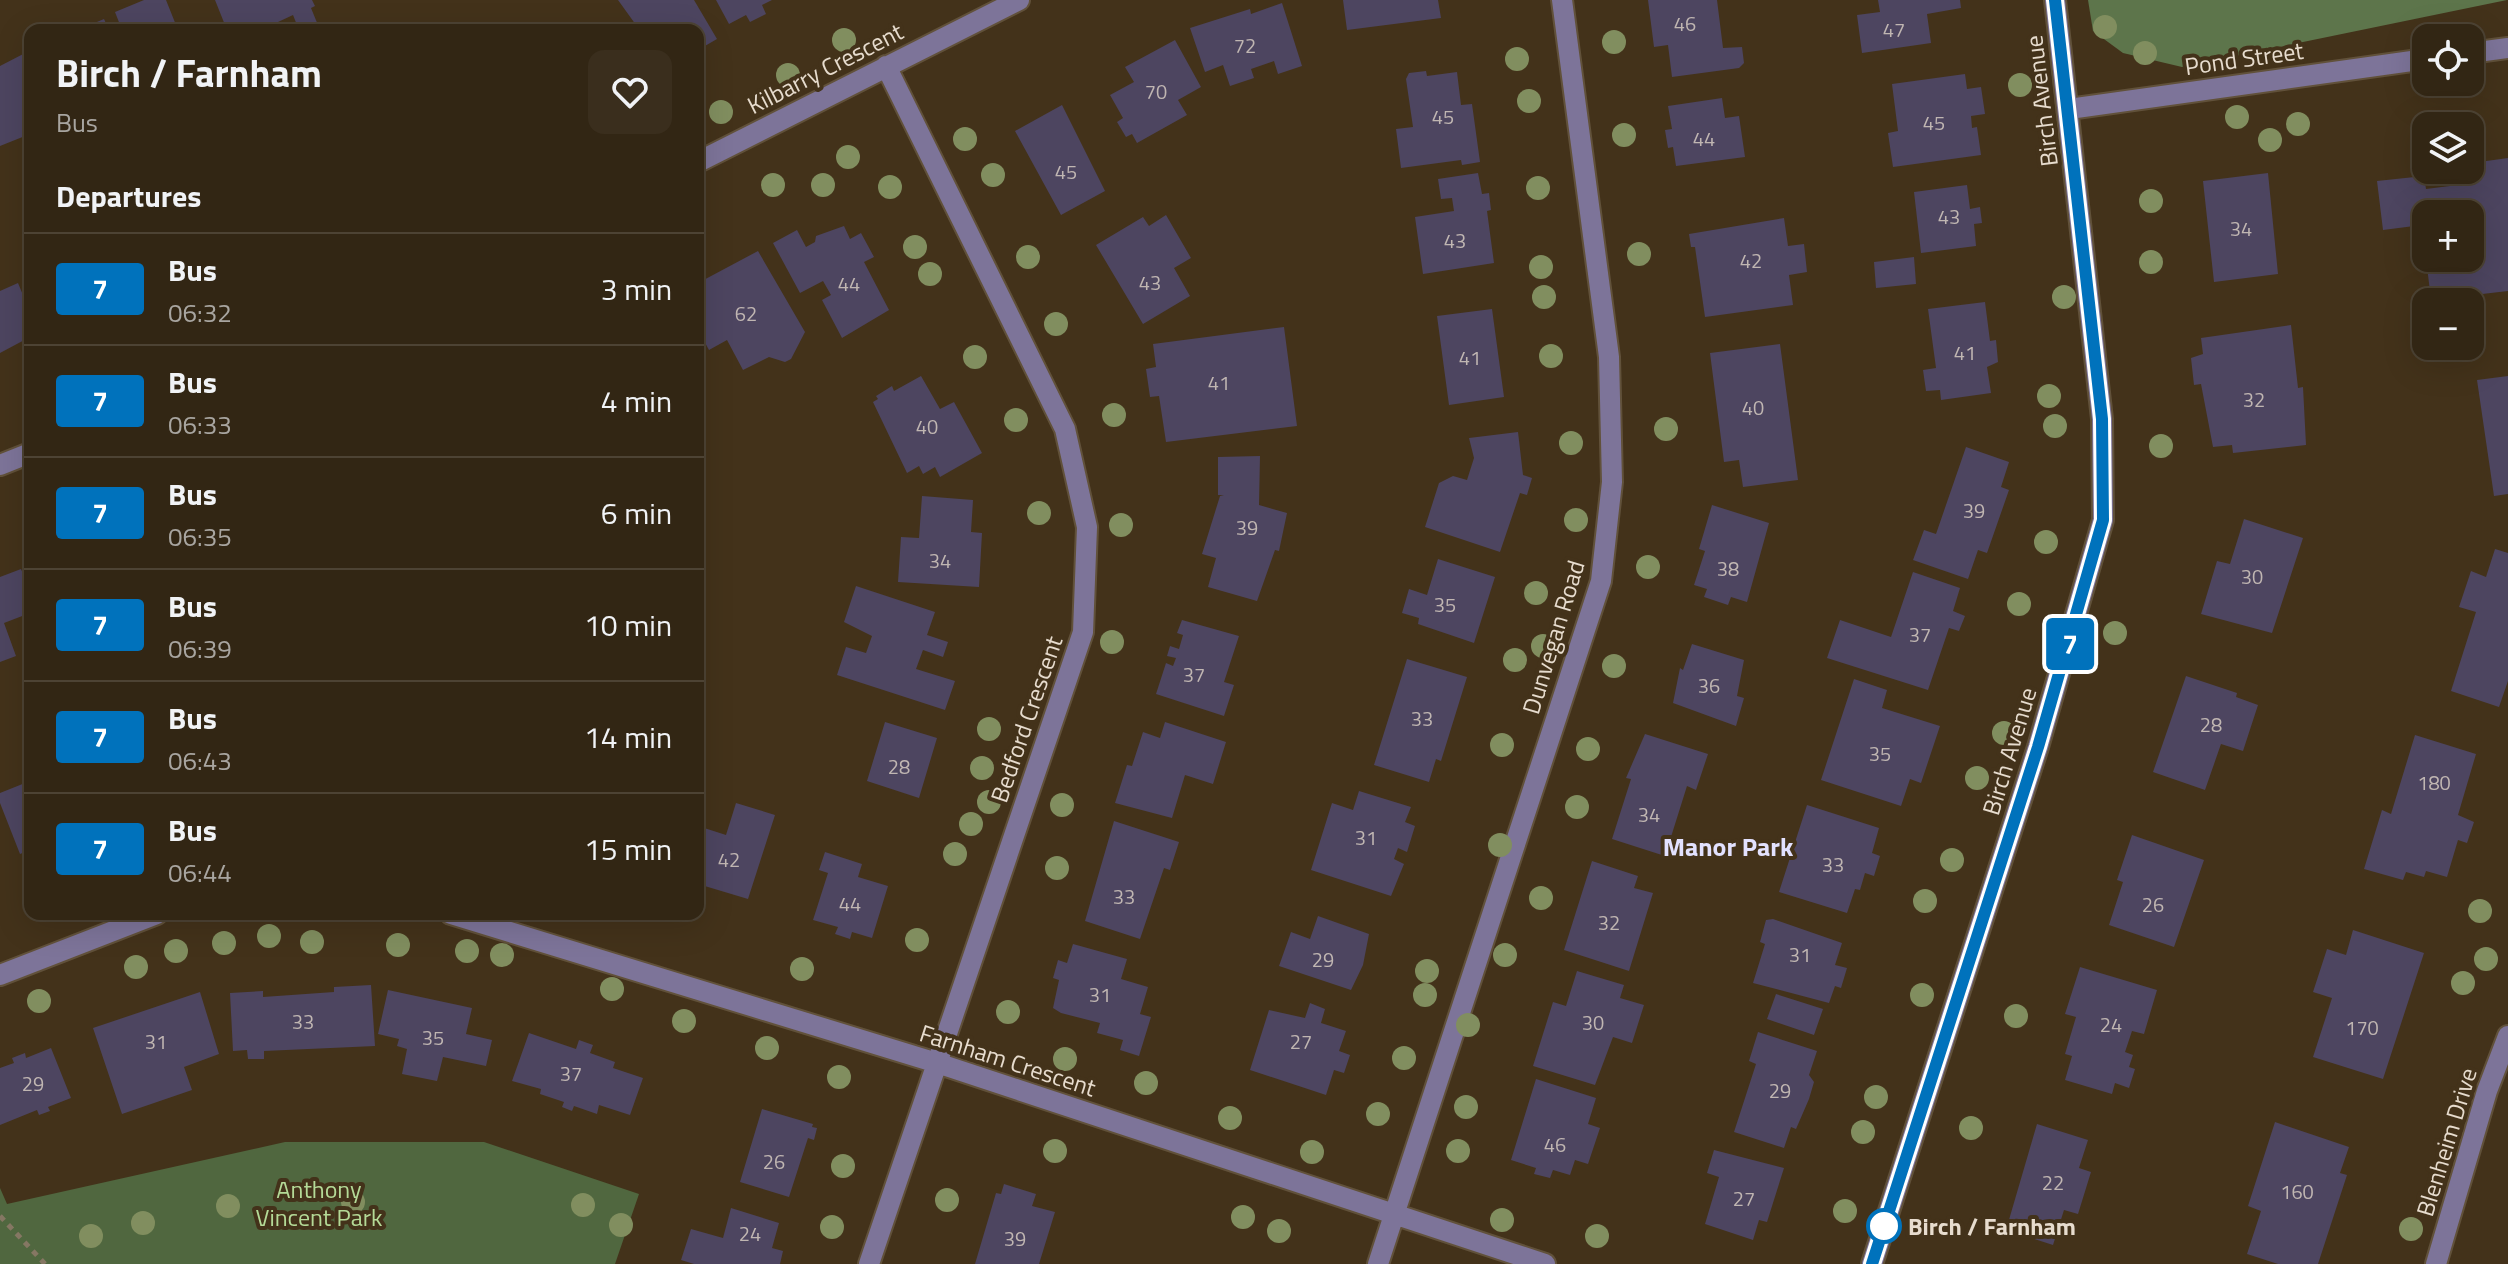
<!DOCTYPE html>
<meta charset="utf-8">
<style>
:root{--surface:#322614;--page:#3a2e1d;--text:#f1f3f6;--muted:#a8a5a0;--line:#4d4334}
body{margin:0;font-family:"Titillium Web",sans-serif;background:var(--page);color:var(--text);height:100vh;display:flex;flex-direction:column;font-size:30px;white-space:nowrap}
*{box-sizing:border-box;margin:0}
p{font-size:26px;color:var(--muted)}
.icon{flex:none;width:44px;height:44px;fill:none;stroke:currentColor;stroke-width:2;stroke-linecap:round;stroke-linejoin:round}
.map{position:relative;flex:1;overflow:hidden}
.side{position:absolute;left:24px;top:24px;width:680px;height:896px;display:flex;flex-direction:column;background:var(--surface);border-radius:16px;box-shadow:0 8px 32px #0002,0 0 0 2px var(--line)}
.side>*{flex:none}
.badge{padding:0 16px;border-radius:6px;font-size:28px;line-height:52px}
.controls{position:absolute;left:2412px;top:24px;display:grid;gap:16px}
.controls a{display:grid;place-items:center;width:72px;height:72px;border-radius:16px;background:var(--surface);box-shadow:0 8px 32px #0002,0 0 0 2px var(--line);font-size:40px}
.map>.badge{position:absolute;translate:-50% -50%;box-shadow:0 0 0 4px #fff}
h2{padding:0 32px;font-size:30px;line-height:72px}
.round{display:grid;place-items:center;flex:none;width:84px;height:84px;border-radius:16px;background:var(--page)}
.headline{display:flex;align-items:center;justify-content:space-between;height:136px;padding:0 32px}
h1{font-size:38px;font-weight:700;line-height:60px}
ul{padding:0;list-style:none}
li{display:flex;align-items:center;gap:24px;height:112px;padding:0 32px;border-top:2px solid var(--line)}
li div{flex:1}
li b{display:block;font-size:30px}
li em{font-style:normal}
li .badge{min-width:88px;font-weight:700;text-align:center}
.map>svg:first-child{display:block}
</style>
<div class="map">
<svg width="2508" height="1264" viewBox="0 0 2508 1264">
<rect width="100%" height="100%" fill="#43321a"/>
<path fill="#50673f" d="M285,1142h199l155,52 -24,70h-615v-76l7,16z"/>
<path fill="#5d754b" d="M2088,0h419l-325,67 -59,-14 -30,-22z"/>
<path fill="#4d4560" d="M144,0h22l12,30h-56l-7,-18z
M215,0h97l3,6 -4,2 9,22h-21l-6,-15 -15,7 4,8h-55z
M618,0h76l23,39 -19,11v-20h-71l9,-5z
M716,0h56l-10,5 4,9 -16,8 -4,-7 -17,9z
M1343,0h95l3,18 -94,12z
M1648,0h69l6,48 19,-1 2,16 -5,5 -67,9 -4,-32 -14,2z
M1878,0h82l1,8 -34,6 4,29 -69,10 -5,-38 23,-3z
M1282,3l20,63 -24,8 -4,-13 -23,8 3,9 -24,8 -7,-21 -18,7 -15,-44 60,-19 1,5z
M104,19l5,11h-31z
M1175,40l26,47 -23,13 9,15 -50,28 -5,-9 -6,3 -9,-15 6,-4 -13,-23 24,-13 -9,-15z
M29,51l1,83 -30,12v-80z
M1426,71l1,5 30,-4 4,33 11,-1 8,58 -18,3 -1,-5 -60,8 -5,-39 17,-2 -7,-48 3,-6z
M1965,74l2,15 14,-2 4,27 -14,2 1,12 5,-1 4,28 -88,12 -5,-34 10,-2 -6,-47z
M1722,98l3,20 14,-2 6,41 -69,9 -3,-19 -5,1 -3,-18 7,-1 -4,-23z
M1062,105l43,86 -44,24 -46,-84z
M2508,158v133l-77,9 -5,-42h44v-44h-44v27l-4,-16 -39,5 -6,-49 47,-5 2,13 48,-6 -2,-20z
M1478,173l4,21 7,-1 2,17 -4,1 7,52 -71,11 -8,-57 39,-6 -2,-13 -11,1 -3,-20z
M2268,173l10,101 -64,8 -11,-101z
M1967,185l3,24 10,-2 2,16 -8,1 2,22 -55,7 -7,-61z
M1166,215l25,43 -17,10 16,28 -47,28 -47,-79 47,-28 6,9z
M1784,218l4,28 16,-2 3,28 -18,3 4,30 -88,12 -10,-70h-4l-2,-13z
M844,226l6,13 11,-6 13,24 -10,5 25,48 -47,28 -20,-38 9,-5 -8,-14 -23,12 -27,-50 24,-13 9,17 9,-5 1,-6z
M758,251l47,81 -14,27 -6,3 -16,-5 -26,13 -16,-30 -18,10 -11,-20v-47z
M1914,257l2,27 -40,4 -2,-26z
M18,283l12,29v25l-30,16v-62z
M1985,302l5,39 6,-1 2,22 -11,5 4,26 -50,7 -1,-10 -14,1 -3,-21 13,-2 -8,-59z
M1492,309l12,88 -55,8 -12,-89z
M2291,325l7,63 5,-1 3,58 -73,8 -1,-8 -19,2 -12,-63 -7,1 -3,-27 12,-4 -2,-16z
M1284,327l13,99 -131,16 -7,-46 -9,1 -4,-28 10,-2 -3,-23z
M1780,344l18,136 -55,7 -4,-27 -15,2 -14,-109z
M921,376l19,33 14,-7 28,51 -42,24 -5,-10 -12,7 -4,-8 -12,7 -34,-71 5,-3 -2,-3 16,-10 2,5z
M2508,376v118l-14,2 -17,-116z
M1518,432l5,43 9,3 -5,17 -7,-2 -20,59 -75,-25 14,-44 14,-7 14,4 7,-22 -5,-20z
M1966,447l43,15 -8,25 8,3 -22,63 -9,-3 -10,29 -55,-19 11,-30 12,4z
M1260,456l-1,49 28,8 -8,38 -4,-1 -18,51 -49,-14 8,-29 -14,-4 18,-58 4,-1h-6v-38z
M922,496l51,4 -2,32 11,1 -3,54 -81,-5 3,-45 18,1z
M1712,505l57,18 -22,79 -16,-5 -3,8 -24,-8 3,-8 -13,-4 11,-34 -6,-2z
M2244,519l59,19 -31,95 -71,-19 16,-53 13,3z
M2495,549l13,4v128l-9,26 -48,-16 25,-79 -17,-5 12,-36 15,6z
M1438,559l57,18 -21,66 -56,-19 1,-6 -17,-5 7,-24 18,6z
M21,569l9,23v21l-26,10 12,33 -16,6v-85z
M1913,572l47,16 -7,23 12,5 -6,15 -10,-3 -21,62 -101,-32 13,-38 51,17z
M856,586l79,26 -8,23 21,7 -5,15 -20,-7 -7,19 39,12 -10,29 -108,-35 9,-28 20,6 6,-17 -28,-14z
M1182,620l57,16 -15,46 10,3 -10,31 -68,-22 10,-31 7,3 3,-8 -9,-2 3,-10 9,3 4,-14 -6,-2z
M1692,644l52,16 -7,36 7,2 -8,28 -63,-23 7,-35 3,2z
M1407,659l60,18 -26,84 -5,-2 -7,23 -55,-17z
M2186,676l51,17 -1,4 22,8 -15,46 -22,-7 -16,46 -52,-18z
M1854,679l33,11 -5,18 58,18 -19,57 -11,-4 -9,27 -80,-26z
M885,722l52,16 -18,60 -52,-17z
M1165,722l61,20 -13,42 -28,-9 -13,43 -57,-15 12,-38 5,1 11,-34 17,6z
M1645,734l63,20 -12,36 -9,-4 -22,70 -53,-17 19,-60 -5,-1z
M2415,735l61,19 -18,61 16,7 -7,21 -9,-3 -11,37 -21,-6 -2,6 -18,-5 -3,8 -39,-11 18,-59 9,4z
M30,781v69l-10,4 -20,-51v-10z
M1359,791l52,16 -6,15 10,4 -8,26 -9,-4 -4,11 10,5 -13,32 -80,-26 21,-67 21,7z
M736,803l39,12 -27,84 -50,-15v-58l28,9z
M1807,805l72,23 -7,25 8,3 -6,20 -9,-3 -5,17 -5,-1 -8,24 -68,-21z
M1114,821l65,21 -9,28 -6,-2 -24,71 -55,-18z
M2132,835l72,25 -30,87 -65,-22 14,-43 -6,-2z
M825,852l37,12 -4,13 30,9 -16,52 -20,-6 -2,7 -15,-5 3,-7 -25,-7 15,-47 -9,-3z
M1592,861l46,15 -4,12 19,5 -24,78 -65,-21z
M1318,916l51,18 -6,31 -12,25 -72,-24 12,-34 19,7z
M1773,919l69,24 -7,22 12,3 -6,20 -6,-2 -6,17 -76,-20 12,-39 -5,-2 6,-22z
M2353,930l71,23 -41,126 -70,-22 19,-59 -19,-6 14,-43 19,6z
M1073,944l54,15 -6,20 27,8 -8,27 11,3 -12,39 -19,-6 3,-10 -26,-7 3,-10 -39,-10 -8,-5 6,-28 -6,-2 5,-18 9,3z
M2080,967l77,23 -13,44 -12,-3 -7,21 8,3 -4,12 6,2 -6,19 -14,-5 -3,11 -47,-14 7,-24 -7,-2 11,-37 -11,-3z
M1577,971l47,14 -4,13 24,7 -12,38 -19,-6 -18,48 -62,-19 20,-64 13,4z
M371,985l4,61 -111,5v8h-16l-1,-9 -14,1 -3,-58 33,-2v6l71,-5v-5z
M388,990l84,18 -6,26 26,6 -6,26 -43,-9 -6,24 -35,-7 5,-25 -10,-3 2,-7 -21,-5z
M200,992l19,62 -35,13 8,23 -70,24 -29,-86z
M1776,994l47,15 -9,26 -47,-16z
M1310,1003l15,6 -4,14 25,8 -7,20 11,4 -6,18 -10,-3 -8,25 -76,-25 19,-60 36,8z
M1758,1032l59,19 -8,24 5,7 -5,17 -13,30 -5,-2 -7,21 -50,-16 22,-68 -7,-3z
M529,1033l47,16 3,-9 14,5 -3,8 25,9 -2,6 30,10 -13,37 -31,-10 -2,9 -23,-8 -2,5 -10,-4 2,-5 -24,-8 1,-5 -29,-8z
M51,1048l20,50 -23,9 2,4 -11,4 -2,-5 -37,15v-57l14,-5 -2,-5 13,-5 1,5z
M1536,1079l60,19 -8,26 12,4 -12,36 -13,-4 -5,15 -17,-5 -3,8 -16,-4 2,-6 -25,-8z
M762,1109l51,15 -1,3 5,1 -3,12 -6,-2 -19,59 -49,-15z
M2275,1122l74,25 -9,26 7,2 -29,89h-40l-31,-10 14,-43 -13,-5z
M2037,1124l51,16 -9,28 12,4 -13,42 -14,-4 -11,35 -47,-15z
M1714,1150l70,18 -17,54 -8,-2 -6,20 -48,-16 14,-47 -12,-4z
M1004,1184l32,10 -4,12 23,6 -16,52h-64l21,-71 5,1z
M731,1208l48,15 -7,25 11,3 -3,13h-86l-13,-4 10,-31 32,9z"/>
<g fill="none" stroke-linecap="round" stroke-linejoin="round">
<g stroke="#61513a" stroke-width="24">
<path id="minor" d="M2470,53l38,-5
M2069,109l357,-50
M698,162l321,-162
M0,465l30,-12
M451,914l486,149 608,201
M0,975l157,-61
M869,1264l214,-632 4,-105 -22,-98 -179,-363
M1378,1264l223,-683 11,-99 -3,-125 -47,-357
M1872,1264l166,-517 65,-227 -1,-101 -47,-419
M2436,1264l51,-173 21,-55"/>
</g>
<path stroke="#857763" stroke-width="5" stroke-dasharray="6 6" stroke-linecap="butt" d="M0,1216l45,48"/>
<use href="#minor" stroke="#7d7499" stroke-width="20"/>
</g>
<g fill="#818e5f">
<circle cx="2105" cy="27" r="12"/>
<circle cx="844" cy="40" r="12"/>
<circle cx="1614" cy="42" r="12"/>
<circle cx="2145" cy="53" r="12"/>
<circle cx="1517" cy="59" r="12"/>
<circle cx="788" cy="75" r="12"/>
<circle cx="2020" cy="85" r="12"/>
<circle cx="1529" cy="101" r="12"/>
<circle cx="721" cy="112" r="12"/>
<circle cx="2237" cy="117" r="12"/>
<circle cx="2298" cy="124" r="12"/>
<circle cx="1624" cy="135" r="12"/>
<circle cx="965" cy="139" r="12"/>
<circle cx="2270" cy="140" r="12"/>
<circle cx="848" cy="157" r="12"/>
<circle cx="993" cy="175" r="12"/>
<circle cx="773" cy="185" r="12"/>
<circle cx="823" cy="185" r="12"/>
<circle cx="890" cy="187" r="12"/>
<circle cx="1538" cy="188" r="12"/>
<circle cx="2151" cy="201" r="12"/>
<circle cx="915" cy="247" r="12"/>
<circle cx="1639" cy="254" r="12"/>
<circle cx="1028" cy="257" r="12"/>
<circle cx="2151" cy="262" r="12"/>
<circle cx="1541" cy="267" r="12"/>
<circle cx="930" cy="274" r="12"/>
<circle cx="1544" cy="297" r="12"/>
<circle cx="2064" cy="297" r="12"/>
<circle cx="1056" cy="324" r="12"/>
<circle cx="1551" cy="356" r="12"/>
<circle cx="975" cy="357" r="12"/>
<circle cx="2049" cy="396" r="12"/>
<circle cx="1114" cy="415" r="12"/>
<circle cx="1016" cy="420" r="12"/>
<circle cx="2055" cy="426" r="12"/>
<circle cx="1666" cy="429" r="12"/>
<circle cx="1571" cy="443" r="12"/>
<circle cx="2161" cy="446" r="12"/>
<circle cx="1039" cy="513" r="12"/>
<circle cx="1576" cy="520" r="12"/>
<circle cx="1121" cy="525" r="12"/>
<circle cx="2046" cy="542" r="12"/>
<circle cx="1648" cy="567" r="12"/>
<circle cx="1536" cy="593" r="12"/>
<circle cx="2019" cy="604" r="12"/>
<circle cx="2115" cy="633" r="12"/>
<circle cx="1112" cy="642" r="12"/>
<circle cx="1543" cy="646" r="12"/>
<circle cx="1515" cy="660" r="12"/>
<circle cx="1614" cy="666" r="12"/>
<circle cx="989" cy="729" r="12"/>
<circle cx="2004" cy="733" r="12"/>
<circle cx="1502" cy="745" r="12"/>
<circle cx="1588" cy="749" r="12"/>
<circle cx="982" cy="768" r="12"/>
<circle cx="1977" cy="778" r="12"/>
<circle cx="989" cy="802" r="12"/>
<circle cx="1062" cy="805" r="12"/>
<circle cx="1577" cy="807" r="12"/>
<circle cx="971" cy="824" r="12"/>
<circle cx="1500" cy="845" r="12"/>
<circle cx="955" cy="854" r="12"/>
<circle cx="1952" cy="860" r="12"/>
<circle cx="1057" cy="868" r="12"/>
<circle cx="1541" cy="898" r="12"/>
<circle cx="1925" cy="901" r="12"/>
<circle cx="2480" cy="911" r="12"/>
<circle cx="269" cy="936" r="12"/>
<circle cx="917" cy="940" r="12"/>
<circle cx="312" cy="942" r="12"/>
<circle cx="224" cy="943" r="12"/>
<circle cx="398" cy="945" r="12"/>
<circle cx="176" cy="951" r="12"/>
<circle cx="467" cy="951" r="12"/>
<circle cx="502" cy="955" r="12"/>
<circle cx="1505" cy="955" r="12"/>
<circle cx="2486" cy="959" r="12"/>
<circle cx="136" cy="967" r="12"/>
<circle cx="802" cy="969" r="12"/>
<circle cx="1427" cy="971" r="12"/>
<circle cx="2463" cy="983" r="12"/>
<circle cx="612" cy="989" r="12"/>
<circle cx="1425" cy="995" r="12"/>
<circle cx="1922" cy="995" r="12"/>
<circle cx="39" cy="1001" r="12"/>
<circle cx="1008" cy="1012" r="12"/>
<circle cx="2016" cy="1016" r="12"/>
<circle cx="684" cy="1021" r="12"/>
<circle cx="1468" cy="1025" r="12"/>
<circle cx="767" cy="1048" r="12"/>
<circle cx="1404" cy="1058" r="12"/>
<circle cx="1065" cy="1059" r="12"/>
<circle cx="839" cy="1077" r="12"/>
<circle cx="1146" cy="1083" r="12"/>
<circle cx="1876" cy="1097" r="12"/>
<circle cx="1466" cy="1107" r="12"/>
<circle cx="1378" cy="1114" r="12"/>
<circle cx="1230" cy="1118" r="12"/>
<circle cx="1971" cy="1128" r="12"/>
<circle cx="1863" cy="1132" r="12"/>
<circle cx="1055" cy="1151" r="12"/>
<circle cx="1458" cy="1151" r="12"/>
<circle cx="1312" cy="1152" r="12"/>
<circle cx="843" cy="1166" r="12"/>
<circle cx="947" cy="1200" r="12"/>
<circle cx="353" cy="1202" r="12"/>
<circle cx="583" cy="1205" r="12"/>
<circle cx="228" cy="1206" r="12"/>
<circle cx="1845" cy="1211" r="12"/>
<circle cx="1243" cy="1217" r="12"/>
<circle cx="1502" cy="1220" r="12"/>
<circle cx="143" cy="1223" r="12"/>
<circle cx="621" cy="1225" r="12"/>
<circle cx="832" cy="1227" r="12"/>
<circle cx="2411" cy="1229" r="12"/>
<circle cx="1279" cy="1231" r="12"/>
<circle cx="91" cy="1236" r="12"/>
<circle cx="1597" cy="1236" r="12"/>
</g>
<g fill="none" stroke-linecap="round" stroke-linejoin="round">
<g stroke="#fff" stroke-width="18">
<path id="line" d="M1872,1264l166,-517 65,-227 -1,-101 -47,-419"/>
</g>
<use href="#line" stroke="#0072bc" stroke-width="12"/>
</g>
<circle fill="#fff" stroke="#0072bc" stroke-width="4" cx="1884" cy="1226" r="16"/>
<g text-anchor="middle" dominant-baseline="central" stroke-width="8" stroke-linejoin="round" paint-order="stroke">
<g font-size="20" fill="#c0b6b2">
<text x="1685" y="23">46</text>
<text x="1894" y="29">47</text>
<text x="1245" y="45">72</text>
<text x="1156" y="91">70</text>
<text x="1443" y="116">45</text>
<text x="1934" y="122">45</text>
<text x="1704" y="138">44</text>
<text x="1066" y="171">45</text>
<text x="1949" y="216">43</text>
<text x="2241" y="228">34</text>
<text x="1455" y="240">43</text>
<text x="1751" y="260">42</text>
<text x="1150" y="282">43</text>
<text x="849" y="283">44</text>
<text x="746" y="313">62</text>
<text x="1965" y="352">41</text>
<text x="1470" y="357">41</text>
<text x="1219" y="382">41</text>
<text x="2254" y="399">32</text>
<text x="1753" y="407">40</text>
<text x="927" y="426">40</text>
<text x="1974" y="510">39</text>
<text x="1247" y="527">39</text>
<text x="940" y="560">34</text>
<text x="1728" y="568">38</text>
<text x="2252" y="576">30</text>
<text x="1445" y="604">35</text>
<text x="1920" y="634">37</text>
<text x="1194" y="674">37</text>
<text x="1709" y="685">36</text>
<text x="1422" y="718">33</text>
<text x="2211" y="724">28</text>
<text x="1880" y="753">35</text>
<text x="899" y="766">28</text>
<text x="2434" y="782">180</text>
<text x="1649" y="814">34</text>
<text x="1366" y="837">31</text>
<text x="729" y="859">42</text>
<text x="1833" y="864">33</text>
<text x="1124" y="896">33</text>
<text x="850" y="903">44</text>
<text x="2153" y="904">26</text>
<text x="1609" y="922">32</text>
<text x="1800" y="954">31</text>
<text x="1323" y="959">29</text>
<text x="1100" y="994">31</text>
<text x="303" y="1021">33</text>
<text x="1593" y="1022">30</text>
<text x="2111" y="1024">24</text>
<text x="2362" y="1027">170</text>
<text x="433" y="1037">35</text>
<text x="156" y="1041">31</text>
<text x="1301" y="1041">27</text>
<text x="571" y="1073">37</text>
<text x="33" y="1083">29</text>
<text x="1780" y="1090">29</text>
<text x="1555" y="1144">46</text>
<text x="774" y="1161">26</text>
<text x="2053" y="1182">22</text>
<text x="2297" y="1191">160</text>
<text x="1744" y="1198">27</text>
<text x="750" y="1233">24</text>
<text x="1015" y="1238">39</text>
</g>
<g font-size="24" fill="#e7dcce" stroke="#43321a">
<text transform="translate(2244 58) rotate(-8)">Pond Street</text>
<text transform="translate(825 68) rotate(-27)">Kilbarry Crescent</text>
<text transform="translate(2041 101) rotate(-97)">Birch Avenue</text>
<text transform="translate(1553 637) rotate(-73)">Dunvegan Road</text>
<text transform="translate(1026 719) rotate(-71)">Bedford Crescent</text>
<text transform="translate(2009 751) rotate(-73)">Birch Avenue</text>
<text transform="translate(1008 1060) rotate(18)">Farnham Crescent</text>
<text transform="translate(2446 1142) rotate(-73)">Blenheim Drive</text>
</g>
<g font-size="24" fill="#b4da97" stroke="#43321a">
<text x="319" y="1189">Anthony<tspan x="319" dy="28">Vincent Park</tspan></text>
</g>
<g font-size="24" font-weight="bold" fill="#e7dcce" stroke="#43321a" text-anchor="start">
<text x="1908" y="1226">Birch / Farnham</text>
</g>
<g font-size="26" font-weight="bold" fill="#e2e1fe" stroke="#43321a">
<text x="1728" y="846">Manor Park</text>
</g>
</g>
</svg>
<div class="controls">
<a><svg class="icon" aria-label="locate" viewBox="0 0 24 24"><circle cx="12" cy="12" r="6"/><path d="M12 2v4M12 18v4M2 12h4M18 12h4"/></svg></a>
<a><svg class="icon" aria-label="layers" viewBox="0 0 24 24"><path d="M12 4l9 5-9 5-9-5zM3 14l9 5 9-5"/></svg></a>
<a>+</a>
<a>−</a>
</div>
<b class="badge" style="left:2070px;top:644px;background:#0072bc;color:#fff">7</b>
<section class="side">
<div class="headline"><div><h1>Birch / Farnham</h1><p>Bus</p></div><a class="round"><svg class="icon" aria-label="heart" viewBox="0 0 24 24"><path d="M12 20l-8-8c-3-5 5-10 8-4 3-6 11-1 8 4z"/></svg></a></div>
<h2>Departures</h2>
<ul>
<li><span class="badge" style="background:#0072bc;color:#fff">7</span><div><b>Bus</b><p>06:32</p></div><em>3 min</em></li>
<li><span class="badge" style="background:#0072bc;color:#fff">7</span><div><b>Bus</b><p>06:33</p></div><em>4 min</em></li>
<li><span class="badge" style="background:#0072bc;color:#fff">7</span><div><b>Bus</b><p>06:35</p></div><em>6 min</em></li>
<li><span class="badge" style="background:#0072bc;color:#fff">7</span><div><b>Bus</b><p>06:39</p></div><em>10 min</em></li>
<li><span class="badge" style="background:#0072bc;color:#fff">7</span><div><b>Bus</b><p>06:43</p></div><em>14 min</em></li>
<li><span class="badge" style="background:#0072bc;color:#fff">7</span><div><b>Bus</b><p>06:44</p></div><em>15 min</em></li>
</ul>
</section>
</div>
